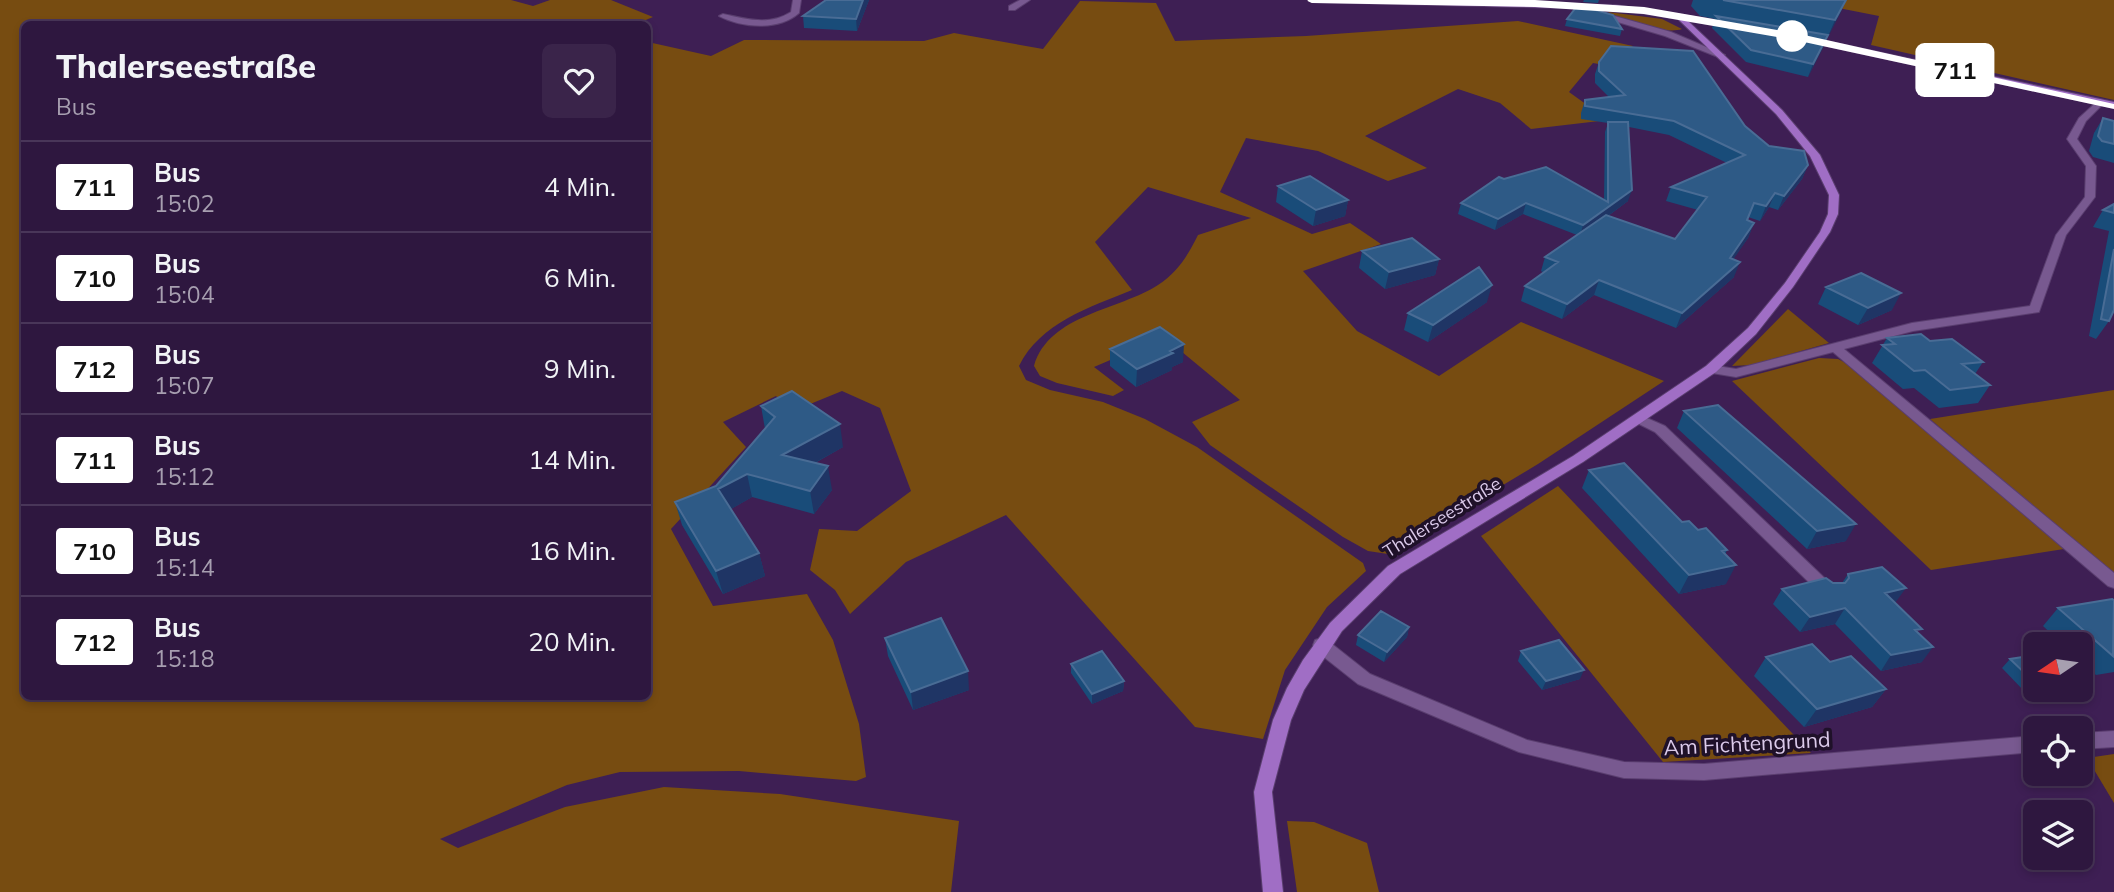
<!DOCTYPE html>
<html lang="de">
<meta charset="utf-8">
<style>
:root{--surface:#2e173f;--page:#3a244a;--text:#f1f3f6;--muted:#a79fb0;--line:#493659}
body{margin:0;font-family:Mulish,sans-serif;background:var(--page);color:var(--text);height:100vh;display:flex;flex-direction:column;font-size:26px;white-space:nowrap}
*{box-sizing:border-box;margin:0}
p{font-size:23px;color:var(--muted)}
.icon{flex:none;width:38px;height:38px;fill:none;stroke:currentColor;stroke-width:2;stroke-linecap:round;stroke-linejoin:round}
.map{position:relative;flex:1;overflow:hidden}
.panel{position:absolute;left:21px;top:21px;width:630px;height:679px;display:flex;flex-direction:column;background:var(--surface);border-radius:10px;box-shadow:0 4px 10px #0003,0 0 0 2px var(--line)}
.panel>*{flex:none}
.badge{padding:0 14px;border-radius:5px;font-size:24px;line-height:46px}
.needle{width:46px;rotate:257deg}
.fabs{position:absolute;left:2023px;top:632px;display:grid;gap:14px}
.fabs a{display:grid;place-items:center;width:70px;height:70px;border-radius:10px;background:var(--surface);box-shadow:0 4px 10px #0003,0 0 0 2px var(--line);font-size:35px}
.map>.badge{position:absolute;translate:-50% -50%;box-shadow:0 0 0 4px #fff}
.round{display:grid;place-items:center;flex:none;width:74px;height:74px;border-radius:10px;background:var(--page)}
.overview{display:flex;align-items:center;justify-content:space-between;height:119px;padding:0 35px}
h1{font-size:33px;font-weight:800;line-height:52px}
ul{padding:0;list-style:none}
li{display:flex;align-items:center;gap:21px;height:91px;padding:0 35px;border-top:2px solid var(--line)}
li div{flex:1}
li b{display:block;font-size:26px}
li em{font-style:normal}
li .badge{min-width:77px;font-weight:700;text-align:center}
.map>svg:first-child{display:block}
</style>
<div class="map">
<svg width="2114" height="892" viewBox="0 0 2114 892">
<rect width="100%" height="100%" fill="#3e1f54"/>
<path fill="#774c11" d="M0,0h511l22,6 17,-6h61l42,17 -17,7h-612v672h624v-654l63,14 33,-16 180,1 30,-8 89,16 37,-48 76,2 19,38 131,-5 212,-15 115,25 -23,20 -17,-3 -24,29 39,28 -77,9 -31,-26 -42,-14 -93,47 62,32 -39,13 -70,-30 -72,-13 -26,54 92,42 38,-11 31,21 -78,27 54,60 82,45 82,-54 143,59 -126,83 -150,90 -20,-3 -25,-14 -133,-92 -18,-23 48,-22 -76,-63 -70,30 30,23 -11,6 -56,-13 -17,-7 -6,-10c15,-52 86,-56 124,-81 20,-13 30,-30 40,-50l53,-17 -103,-31 -53,55 37,48c-42,17 -92,33 -113,76l7,14 24,10 53,12 42,17 52,28 166,116 3,8 -39,36 -42,63 -22,69 -68,-12 -189,-212 -100,47 -56,52 -15,-24 -25,-20 9,-41 38,2 54,-40 -31,-83 -38,-17 -49,20 -17,-15 -53,26 23,25 -75,82 42,77 94,-12 26,46 26,84 7,53 -10,4 -117,-10 -119,1 -53,13 -127,54 18,9 107,-41 99,-20 116,7 179,27 -8,71h-951z
M1798,0h316v100l-243,-55 8,-29z
M1608,12l54,7 20,10c-17,6 -59,-8 -74,-17z
M1788,309l41,34 -78,22 -19,1z
M1819,358l19,1 10,5 216,185 -133,21 -199,-189z
M2114,390v184l-184,-155z
M1558,486l253,267 -148,9 -182,-226z
M2114,754v49l-27,-45z
M1287,821l27,1 53,21 12,49h-82z"/>
<g fill="none" stroke-linecap="round" stroke-linejoin="round">
<g stroke="#5a3e6f" stroke-width="2">
<path id="service" d="M1020,0h10l-15,10h-6v-4z
M1597,11l74,21 54,23 -7,2 -53,-21 -71,-21 -1,-2z"/>
</g>
<g stroke="#5a3e6f" stroke-width="2">
<path id="minor" d="M793,0h8l-2,13c-20,18 -57,15 -80,3l4,-2c24,5 46,12 68,-2z
M2100,99l5,3 -19,19 -9,18 19,27 -1,31 -29,38 -27,77 -126,19 -69,18 270,224v15l-6,-2 -275,-234 -97,25 -30,-5 -1,-3 6,-4 25,4 176,-46 118,-17 26,-71 29,-38 1,-31 -19,-27 12,-21z
M1640,415l25,11 170,162 2,4 -2,4h-12l-168,-164 -20,-10 -2,-3z
M1321,638l6,2 43,34 157,66 97,22 80,2 331,-28v16l-331,28 -80,-2 -105,-26 -161,-68 -43,-34 -2,-5 2,-5z
M2114,731v16l-33,2v-16z"/>
</g>
<g stroke="#5a3e6f" stroke-width="2">
<path id="secondary" d="M1309,0l306,5 120,18v4h-3l-44,-6 94,89 38,45 19,40 -1,19 -8,18 -37,55 -37,47 -40,38 -133,90 -183,112 -58,57 -38,59 -13,30 -19,72 11,100h-20l-9,-100 19,-72 14,-32 16,-28 27,-37 58,-57 185,-110 133,-90 42,-38 37,-45 35,-51 8,-18 1,-19 -19,-39 -34,-42 -98,-95 -63,-10 -302,-7z
M1807,37l307,65v6l-310,-67 -1,-2z"/>
</g>
<use href="#service" fill="#785990" fill-rule="evenodd"/>
<use href="#minor" fill="#785990" fill-rule="evenodd"/>
<use href="#secondary" fill="#a06ec5" fill-rule="evenodd"/>
</g>
<path fill="#194c79" fill-rule="evenodd" d="M869,0l-12,31 -53,-3 -1,-12z
M1584,0h15l-1,3 -15,-1z
M1693,0h153l-38,77 -62,-15 -34,-34 3,-9 -15,-3 -9,-10z
M1567,19l55,10 -2,7 -55,-10z
M1599,62l146,64 24,20 39,19 -6,14 -24,31 -9,-3 -9,14 -12,-4 -1,3 7,3 -6,15 -15,21 1,18 -58,51 -82,-33 -32,24 -41,-18 4,-15 19,-13 -3,-2 4,-14 32,-22 -54,-21 -28,16 -37,-16 3,-11 43,-24 100,21 1,-68 3,-9 -27,-4v-6l4,-13 24,-3 -14,-14v-9zM1629,127l40,8 58,28 -56,24 -5,14 32,9 -23,29 -67,-23 20,-15z
M2103,118l11,3v42l-21,-6 -4,-6 5,-18z
M1278,186l70,14 -3,16 -32,10 -37,-24z
M2114,204v106l-5,11 -13,18 -7,-3 20,-105 -16,-4 10,-17z
M1362,251l77,8 -4,16 -50,14 -26,-21z
M1826,287l66,23 -34,15 -40,-21z
M1487,302l-59,40 -24,-12 4,-17z
M1887,338l43,3 53,21 -8,12 15,11 -12,18 -39,5 -25,-20 -11,1 -31,-26z
M1110,349l73,13 -11,5v3l-36,17 -26,-21z
M761,406l82,41 -28,16 17,27 -18,24 -62,-17 -21,12 28,44 6,23 -42,18 -41,-69 -7,-23 41,-16 49,-57z
M1684,411l162,130 -39,8 -130,-121z
M1589,470l93,52 16,8 29,20 -2,5 1,29 -47,10 -97,-106z
M1848,574l48,29 23,31 3,28 -41,9 -46,-47 -35,8 -27,-28 9,-15 51,-6h9z
M2114,600v72l-18,3 -15,-14v-17h-19l-19,-18 15,-18z
M1409,627l-2,10 -23,25 -28,-17 2,-10z
M885,638l84,52 -56,20 -25,-54z
M1521,651l59,28 -38,11 -24,-29z
M2035,655v34l-11,2 -22,-23 8,-9z
M1766,657l120,32 -14,18 -68,20 -50,-51z
M1071,664l53,17 -1,10 -31,13 -21,-31z"/>
<path fill="#1f3565" d="M863,0h6l-12,31 -1,-12z
M1846,0l-6,14 -13,25 8,-19z
M1828,35l-5,13 -15,29 5,-13z
M1808,165l-6,14 -24,31 6,-14z
M1632,190l-4,11 -48,35 3,-11z
M1775,193l-6,14 -9,14 6,-15z
M1348,200l-3,16 -32,10 3,-16z
M1526,203l-3,11 -28,16 3,-11z
M1754,223l-6,15 -24,35 6,-15z
M1439,259l-4,16 -50,14 4,-17z
M1740,262l-6,15 -58,51 6,-15z
M1599,280l-5,15 -32,24 5,-15z
M1492,285l-5,17 -59,40 5,-17z
M1901,293l-9,17 -34,15 10,-17z
M1184,344l-1,18 -11,5v3l-36,17 1,-18 33,-18z
M840,424l3,23 -56,31 -5,-23z
M828,466l4,24 -18,24 -4,-23z
M747,474l5,23 -28,16 -6,-24z
M1856,524l-10,17 -39,8 10,-18z
M759,553l6,23 -42,18 -7,-23z
M1736,565l-10,19 -47,10 10,-19z
M1906,588l-11,15 -10,-10z
M1845,608l-10,16 -35,8 10,-15z
M1409,627l-2,10 -23,25 3,-10z
M1933,647l-11,15 -41,9 10,-16z
M1584,670l-4,9 -38,11 4,-9z
M968,671l1,19 -56,20 -2,-18z
M1124,681l-1,10 -31,13v-10z
M1886,689l-14,18 -68,20 13,-18z"/>
<path fill="#2e5a86" stroke="#496c95" stroke-width="2" d="M826,0h37l-7,19 -53,-3z
M1723,0h123l-11,20z
M1578,5l35,10 9,14 -55,-10z
M1716,16l112,19 -15,29 -62,-14z
M1611,46l82,5 52,75 24,20 35,5 4,14 -24,31 -9,-3 -9,13 -12,-3 -7,17 7,3 -24,35 10,4 -58,51 -83,-33 -32,24 -42,-18 33,-24 -13,-5 61,-42 69,24 32,-42 -36,-10 74,-32 -71,-34 -89,-15v-6l40,-5 -26,-24v-9z
M2103,118l11,3v23l-12,-3 -4,-5z
M1608,122h20l4,68 -49,35 -57,-22 -28,16 -37,-16 38,-26 5,2 42,-12 62,35z
M1310,176l38,24 -32,10 -38,-24z
M2114,204v9l-11,-3z
M1412,238l27,21 -50,13 -27,-21z
M2114,249v61l-5,11 -8,-2z
M1479,267l13,18 -59,40 -25,-12z
M1861,273l40,20 -33,15 -42,-21z
M1160,327l24,17 -14,7 3,2 -36,16 -27,-20z
M1921,334l9,7 22,-2 31,23 -21,2 28,21 -40,5 -25,-20 -11,1 -32,-26 13,-1 -8,-6z
M792,391l48,33 -58,31 46,11 -18,25 -63,-17 -29,15 41,64 -43,18 -41,-69 41,-16 59,-69 -14,-11z
M1718,405l138,119 -39,7 -133,-120z
M1624,463l58,59 7,-1 9,9 8,-2 21,22 -5,1 14,14 -47,10 -100,-105z
M1882,567l24,21 -21,5 37,36 -7,1 18,17 -42,8 -46,-47 -35,9 -28,-28 44,-11 7,5h12l4,-5 -1,-4z
M2112,599l2,1 -1,56 -55,-48z
M1381,611l28,16 -22,25 -29,-17z
M941,618l27,53 -57,21 -26,-54z
M1559,640l25,30 -38,11 -25,-30z
M1812,644l18,18 21,-6 35,33 -69,20 -51,-52z
M1102,651l22,30 -32,13 -21,-30z
M2035,655v26h-2l-23,-22z"/>
<path fill="#fff" stroke="#fff" stroke-width="2" d="M1308,0h4l223,1 109,7 151,26 319,71v3l-319,-69 -151,-26 -109,-7 -223,-4z"/>
<circle fill="#fff" stroke="#fff" stroke-width="3.5" cx="1792" cy="36" r="14"/>
<g text-anchor="middle" dominant-baseline="central" stroke-width="7" stroke-linejoin="round" paint-order="stroke">
<g font-size="18" fill="#dbcaea" stroke="#1f1129">
<text transform="translate(1442 517) rotate(-32)">Thalerseestraße</text>
</g>
<g font-size="21" fill="#dbcaea" stroke="#1f1129">
<text transform="translate(1747 743) rotate(-3)">Am Fichtengrund</text>
</g>
</g>
</svg>
<div class="fabs">
<a><svg class="needle" viewBox="-14 -14 28 28"><path d="M0-13l5 13h-10z" fill="#e53935"/><path d="M0 13l5-13h-10z" fill="#a79fb0"/></svg></a>
<a><svg class="icon" aria-label="locate" viewBox="0 0 24 24"><circle cx="12" cy="12" r="6"/><path d="M12 2v4M12 18v4M2 12h4M18 12h4"/></svg></a>
<a><svg class="icon" aria-label="layers" viewBox="0 0 24 24"><path d="M12 4l9 5-9 5-9-5zM3 14l9 5 9-5"/></svg></a>
</div>
<b class="badge" style="left:1955px;top:70px;background:#fff;color:#111">711</b>
<section class="panel">
<div class="overview"><div><h1>Thalerseestraße</h1><p>Bus</p></div><a class="round"><svg class="icon" aria-label="heart" viewBox="0 0 24 24"><path d="M12 20l-8-8c-3-5 5-10 8-4 3-6 11-1 8 4z"/></svg></a></div>
<ul>
<li><span class="badge" style="background:#fff;color:#111">711</span><div><b>Bus</b><p>15:02</p></div><em>4 Min.</em></li>
<li><span class="badge" style="background:#fff;color:#111">710</span><div><b>Bus</b><p>15:04</p></div><em>6 Min.</em></li>
<li><span class="badge" style="background:#fff;color:#111">712</span><div><b>Bus</b><p>15:07</p></div><em>9 Min.</em></li>
<li><span class="badge" style="background:#fff;color:#111">711</span><div><b>Bus</b><p>15:12</p></div><em>14 Min.</em></li>
<li><span class="badge" style="background:#fff;color:#111">710</span><div><b>Bus</b><p>15:14</p></div><em>16 Min.</em></li>
<li><span class="badge" style="background:#fff;color:#111">712</span><div><b>Bus</b><p>15:18</p></div><em>20 Min.</em></li>
</ul>
</section>
</div>
